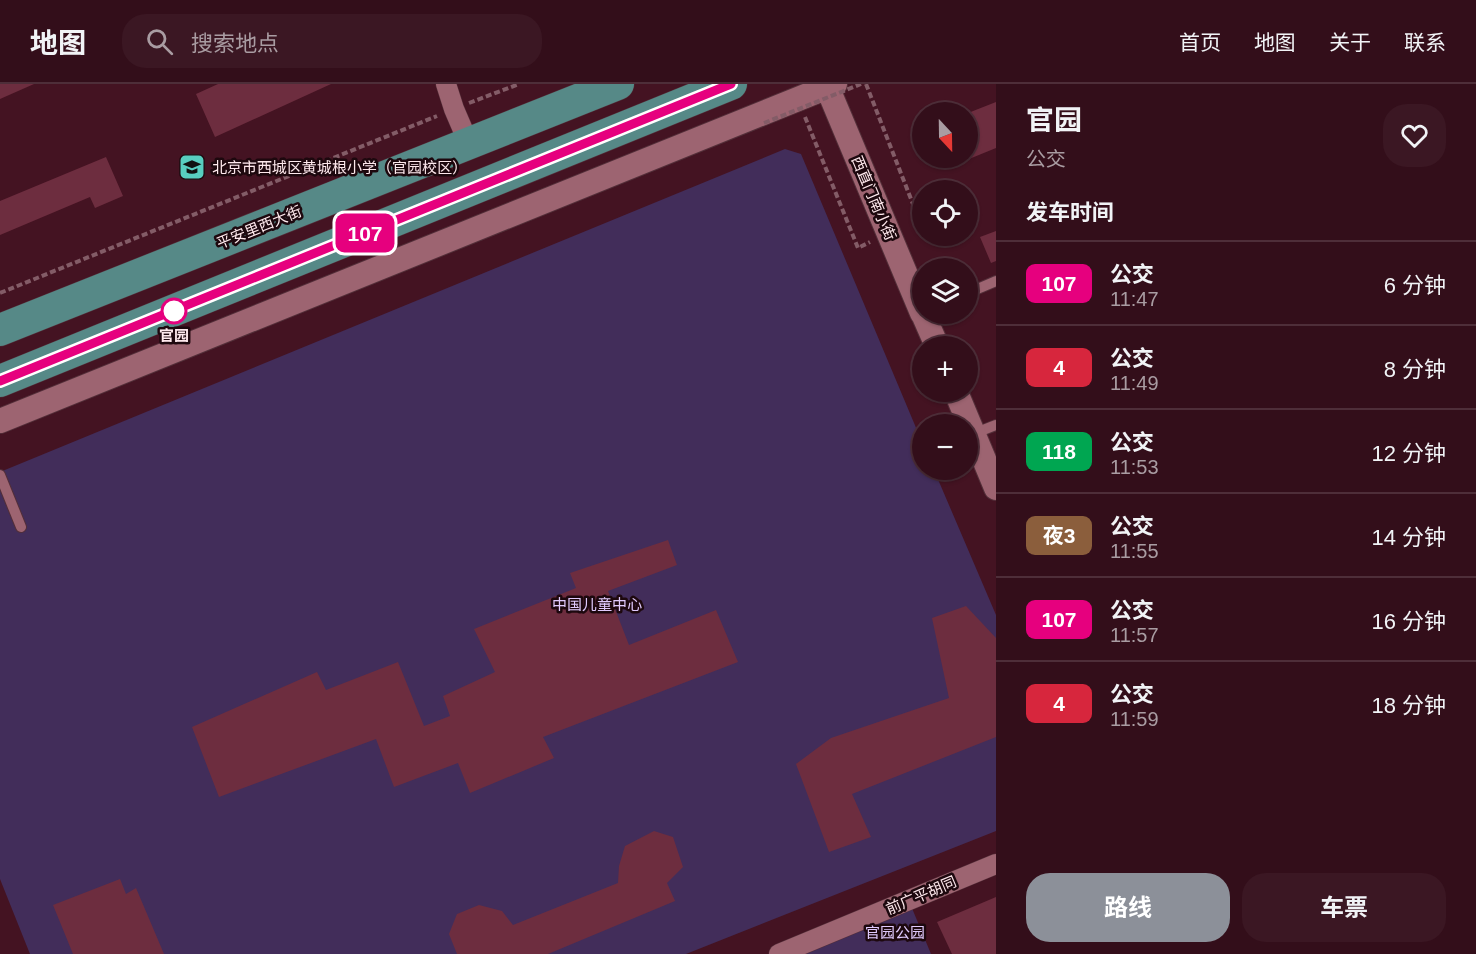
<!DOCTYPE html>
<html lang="zh">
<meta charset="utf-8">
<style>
:root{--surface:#330e1a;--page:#3b1723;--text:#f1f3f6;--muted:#a99ca2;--line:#4e2e39;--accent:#8c9099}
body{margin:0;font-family:Helvetica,"Noto Sans SC",sans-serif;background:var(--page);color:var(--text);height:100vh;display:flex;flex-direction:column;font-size:22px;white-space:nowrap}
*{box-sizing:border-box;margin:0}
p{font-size:20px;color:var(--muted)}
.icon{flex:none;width:33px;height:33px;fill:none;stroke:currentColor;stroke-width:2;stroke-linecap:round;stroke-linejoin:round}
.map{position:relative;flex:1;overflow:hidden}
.details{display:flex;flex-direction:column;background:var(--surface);width:480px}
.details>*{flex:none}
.badge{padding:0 12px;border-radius:9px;font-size:21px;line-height:39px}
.needle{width:39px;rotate:158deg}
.buttons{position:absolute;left:912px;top:18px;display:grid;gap:12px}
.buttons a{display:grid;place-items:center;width:66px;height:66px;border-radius:50%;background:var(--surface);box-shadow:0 2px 4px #0004,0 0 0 2px var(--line);font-size:30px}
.map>.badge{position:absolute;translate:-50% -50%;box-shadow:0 0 0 3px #fff}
h2{padding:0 30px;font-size:22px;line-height:54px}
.round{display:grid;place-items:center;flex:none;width:63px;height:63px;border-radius:24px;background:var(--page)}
.headline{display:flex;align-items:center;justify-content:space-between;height:102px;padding:0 30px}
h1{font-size:28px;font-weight:700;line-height:45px}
.primary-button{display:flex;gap:12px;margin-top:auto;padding:12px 30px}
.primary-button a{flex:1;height:69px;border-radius:24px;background:var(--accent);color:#fff;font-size:24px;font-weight:700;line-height:69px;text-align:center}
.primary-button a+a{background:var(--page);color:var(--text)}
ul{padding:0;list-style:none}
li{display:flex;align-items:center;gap:18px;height:84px;padding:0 30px;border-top:2px solid var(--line)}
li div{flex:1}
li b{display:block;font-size:22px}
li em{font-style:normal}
li .badge{min-width:66px;font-weight:700;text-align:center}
header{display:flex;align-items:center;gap:36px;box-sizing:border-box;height:84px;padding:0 30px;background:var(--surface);border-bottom:2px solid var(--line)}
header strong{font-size:28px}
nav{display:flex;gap:33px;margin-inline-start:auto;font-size:21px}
.search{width:420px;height:54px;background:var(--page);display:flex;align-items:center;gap:15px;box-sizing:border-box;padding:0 21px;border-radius:24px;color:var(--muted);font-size:22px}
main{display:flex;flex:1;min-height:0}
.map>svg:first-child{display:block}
</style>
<header>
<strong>地图</strong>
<div class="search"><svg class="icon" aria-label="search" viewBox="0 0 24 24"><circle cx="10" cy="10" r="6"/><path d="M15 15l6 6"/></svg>搜索地点</div>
<nav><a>首页</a><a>地图</a><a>关于</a><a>联系</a></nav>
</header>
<main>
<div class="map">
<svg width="996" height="870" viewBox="0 0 996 870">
<rect width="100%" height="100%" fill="#441322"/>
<path fill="#422d5a" d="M785,65l16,5 121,288v28h12l62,145v216l-310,123h-656l-30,-75v-407z
M909,817l22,53h-146z"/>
<path fill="#6d2d3f" d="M0,0h34l-34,15z
M218,0h113l-116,53 -19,-43z
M996,18v46l-49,20 -4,-10h25v-45z
M106,73l17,39 -28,12 -5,-11 -90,38v-34z
M996,147v30l-5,2 -11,-26z
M668,456l9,25 -69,26 21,54 87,-35 22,52 -195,75 11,21 -84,35 -12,-30 -64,24 -18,-48 -157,58 -27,-70 125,-55 9,18 72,-28 26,64 26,-10 -7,-20 52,-24 -21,-43 102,-41 -6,-15z
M966,522l30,32v99l-144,57 19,43 -42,15 -33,-88 35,-26 118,-40 -17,-80z
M654,747l19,6 10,30 -16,16 8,18 -127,53h-91l-8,-20 8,-20 22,-9 23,6 11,14 105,-42 1,-17 6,-20z
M120,795l6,15 10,-6 28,66h-91l-20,-49z
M996,813v57h-44l-15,-32z"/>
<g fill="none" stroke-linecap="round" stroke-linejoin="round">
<g stroke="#532f39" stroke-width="12">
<path id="service" d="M968,209l28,-12
M973,350l23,-9
M0,391l21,52"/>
</g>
<g stroke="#532f39" stroke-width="21">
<path id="minor" d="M446,0l8,25 15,35
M779,870l217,-90"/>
</g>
<g stroke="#532f39" stroke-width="26">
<path id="tertiary" d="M826,0l96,229
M923,230l14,32
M956,308l40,96
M0,337l835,-337"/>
</g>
<g stroke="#532f39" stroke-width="33">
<path id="primary" d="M0,246l618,-246
M0,297l731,-297"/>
</g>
<path stroke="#835c67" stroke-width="4" stroke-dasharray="6 3" stroke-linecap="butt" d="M866,0l54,138 -5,2
M469,19l50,-19
M805,33l53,131 12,-6
M0,209l437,-177"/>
<use href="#service" stroke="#9d6471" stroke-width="10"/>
<use href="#minor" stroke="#9d6471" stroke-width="20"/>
<use href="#tertiary" stroke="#9d6471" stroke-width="24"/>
<use href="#primary" stroke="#568987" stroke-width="32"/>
<path stroke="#835c67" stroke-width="4" stroke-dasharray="6 3" stroke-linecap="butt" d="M764,39l97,-39"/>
</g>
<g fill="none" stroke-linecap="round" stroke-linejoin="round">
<g stroke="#fff" stroke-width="14">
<path id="line" d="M0,297l731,-297"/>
</g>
<use href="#line" stroke="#e6007e" stroke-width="9"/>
</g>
<defs>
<g id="school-square" transform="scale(1.35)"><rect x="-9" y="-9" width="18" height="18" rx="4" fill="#58cec0" stroke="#1d080e"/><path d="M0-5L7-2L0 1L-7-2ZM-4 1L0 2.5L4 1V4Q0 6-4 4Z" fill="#111"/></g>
</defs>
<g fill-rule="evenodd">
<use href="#school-square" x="192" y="83"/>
</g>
<circle fill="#fff" stroke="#e6007e" stroke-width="3" cx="174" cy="227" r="12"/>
<g text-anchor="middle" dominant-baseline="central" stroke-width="5" stroke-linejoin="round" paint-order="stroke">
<g font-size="15" fill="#fee9ed" stroke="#1d080e" text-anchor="start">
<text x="212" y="83">北京市西城区黄城根小学（官园校区）</text>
</g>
<g font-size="15" fill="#fee9ed" stroke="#1d080e">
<text transform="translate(874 114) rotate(67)">西直门南小街</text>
<text transform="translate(259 143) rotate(-22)">平安里西大街</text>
<text transform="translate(921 811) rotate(-23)">前广平胡同</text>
</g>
<g font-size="15" font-weight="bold" fill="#fee9ed" stroke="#1d080e">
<text x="174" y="251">官园</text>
</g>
<g font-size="15" fill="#e0cafd" stroke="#1d080e">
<text x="597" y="520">中国儿童中心</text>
<text x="895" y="848">官园公园</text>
</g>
</g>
</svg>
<div class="buttons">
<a><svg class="needle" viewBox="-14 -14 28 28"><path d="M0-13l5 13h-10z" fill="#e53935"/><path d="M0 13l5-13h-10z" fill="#a99ca2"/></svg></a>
<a><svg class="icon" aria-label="locate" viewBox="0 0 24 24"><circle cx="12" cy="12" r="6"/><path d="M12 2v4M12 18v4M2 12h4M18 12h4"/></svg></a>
<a><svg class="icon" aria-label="layers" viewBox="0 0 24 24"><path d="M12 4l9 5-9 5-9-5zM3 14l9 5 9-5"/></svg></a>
<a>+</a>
<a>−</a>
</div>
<b class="badge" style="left:365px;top:149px;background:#e6007e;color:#fff">107</b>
</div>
<section class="details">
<div class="headline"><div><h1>官园</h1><p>公交</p></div><a class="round"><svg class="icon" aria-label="heart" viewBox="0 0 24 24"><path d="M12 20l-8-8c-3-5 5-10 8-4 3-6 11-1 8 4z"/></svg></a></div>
<h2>发车时间</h2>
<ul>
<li><span class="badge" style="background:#e6007e;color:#fff">107</span><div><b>公交</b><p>11:47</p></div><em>6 分钟</em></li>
<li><span class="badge" style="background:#d7263d;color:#fff">4</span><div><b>公交</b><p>11:49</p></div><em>8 分钟</em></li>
<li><span class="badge" style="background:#00a651;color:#fff">118</span><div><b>公交</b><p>11:53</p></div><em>12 分钟</em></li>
<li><span class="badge" style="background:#8b5e3c;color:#fff">夜3</span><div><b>公交</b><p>11:55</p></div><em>14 分钟</em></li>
<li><span class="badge" style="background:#e6007e;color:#fff">107</span><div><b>公交</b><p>11:57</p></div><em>16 分钟</em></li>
<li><span class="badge" style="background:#d7263d;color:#fff">4</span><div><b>公交</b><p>11:59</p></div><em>18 分钟</em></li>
</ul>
<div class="primary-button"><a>路线</a><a>车票</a></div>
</section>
</main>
